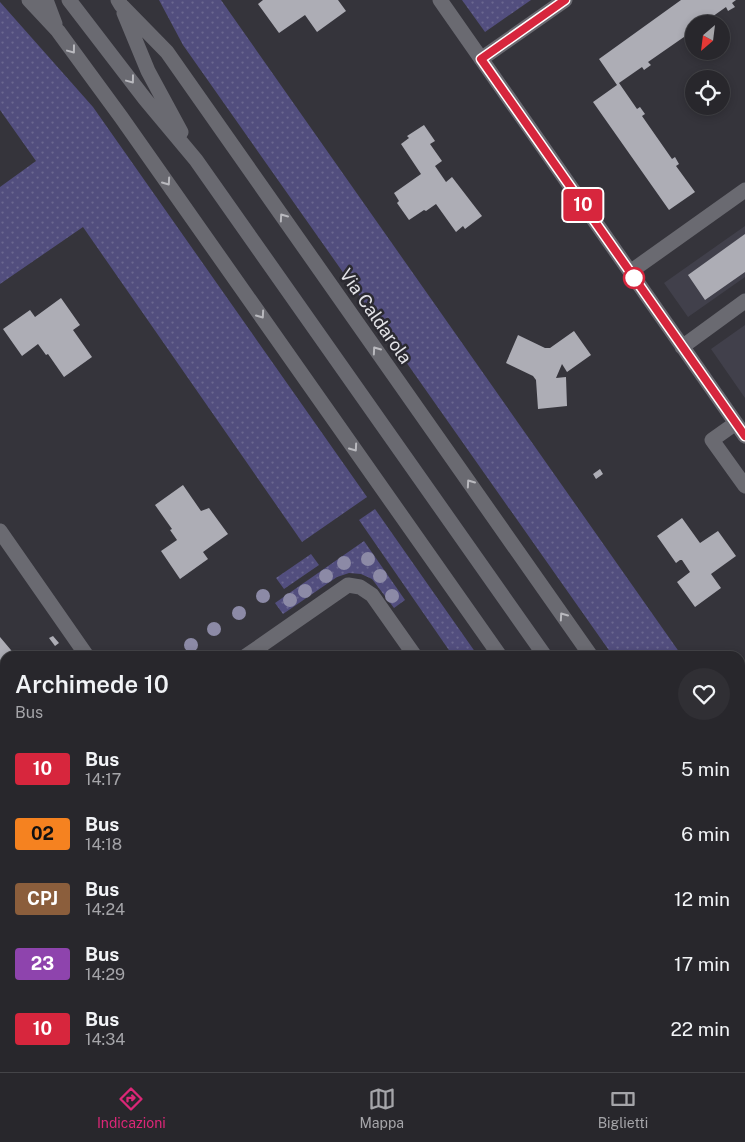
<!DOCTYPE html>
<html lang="it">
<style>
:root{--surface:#28272c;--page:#302f34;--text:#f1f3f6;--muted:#a5a5a9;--line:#444448;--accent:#db2777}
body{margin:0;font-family:"Public Sans",sans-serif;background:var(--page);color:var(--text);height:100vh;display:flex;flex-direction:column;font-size:19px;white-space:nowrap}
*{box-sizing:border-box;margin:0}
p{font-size:16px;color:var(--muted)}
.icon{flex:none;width:28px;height:28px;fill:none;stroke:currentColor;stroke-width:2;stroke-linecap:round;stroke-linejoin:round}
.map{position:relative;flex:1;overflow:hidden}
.panel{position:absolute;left:0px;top:651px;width:745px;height:421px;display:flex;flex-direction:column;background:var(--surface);border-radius:15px 15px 0 0;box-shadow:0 2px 8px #0003,0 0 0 1px var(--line)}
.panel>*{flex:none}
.badge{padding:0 10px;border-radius:4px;font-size:18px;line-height:32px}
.needle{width:32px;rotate:208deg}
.fabs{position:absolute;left:685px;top:15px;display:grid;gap:10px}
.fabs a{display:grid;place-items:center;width:45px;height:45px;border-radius:50%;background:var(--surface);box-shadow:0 2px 8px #0003,0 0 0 1px var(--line);font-size:25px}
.map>.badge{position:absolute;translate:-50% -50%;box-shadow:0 0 0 2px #fff}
.round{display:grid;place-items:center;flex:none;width:52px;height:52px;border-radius:26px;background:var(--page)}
.summary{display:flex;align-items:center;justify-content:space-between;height:85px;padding:0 15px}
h1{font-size:24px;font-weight:600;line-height:38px}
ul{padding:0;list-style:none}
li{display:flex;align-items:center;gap:15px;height:65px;padding:0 15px}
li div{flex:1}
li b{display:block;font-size:19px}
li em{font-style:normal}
li .badge{min-width:55px;font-weight:700;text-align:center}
.tabs{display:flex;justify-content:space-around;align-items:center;height:70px;border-top:1px solid var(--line);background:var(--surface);font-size:14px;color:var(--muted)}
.tabs a{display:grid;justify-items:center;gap:2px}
.tabs .selected{color:var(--accent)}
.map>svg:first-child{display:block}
</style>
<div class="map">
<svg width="745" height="1072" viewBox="0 0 745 1072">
<defs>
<pattern id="grass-dots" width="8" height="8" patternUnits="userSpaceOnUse" patternTransform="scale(1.25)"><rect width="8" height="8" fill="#524e7e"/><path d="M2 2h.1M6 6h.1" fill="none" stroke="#6b6790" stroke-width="1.8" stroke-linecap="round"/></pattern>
</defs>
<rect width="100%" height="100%" fill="#35343b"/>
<path fill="#41404b" d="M745,226v51l-57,40 -24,-34z
M745,325v73l-34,-49z"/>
<path fill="url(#grass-dots)" d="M159,0h62l461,656h-69l-430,-611z
M462,0h69l-46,32z
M0,2l93,105 274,390 -65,45 -219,-315 -83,57v-97l36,-26 -36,-51z
M375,509l103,147h-25l-94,-136z
M364,541l41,59 -11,8 -22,-29 -11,-5 -12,-1 -12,4 -54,37 -8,-11z
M311,554l8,11 -35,24 -8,-11z
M740,738l5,7v100l-5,-7z
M0,955l5,7v106h74l3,4h-82z"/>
<path fill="#adadb5" d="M263,0h75l8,11 -29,21 -12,-17 -26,18 -21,-29z
M681,0h55l-4,3 3,4 -7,4 -2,-4 -24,17h-8v6l-4,2 3,4 -7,4 -2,-3 -36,25 3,3 -7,5 -2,-3 -23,16 18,26 3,-2 5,7 -3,2 30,43 3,-2 4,7 -3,2 19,26 -26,18 -76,-108 24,-17 -18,-26z
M424,125l11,16 -5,3 12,17 -7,5 11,16 6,-5 30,39 -17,13 -2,-3 -7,6 -20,-28 -10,7 -2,-1 -15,10 -12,-17 2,-2 -5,-8 27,-19 -20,-30 8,-6 -2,-2z
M745,234v38l-40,28 -17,-25z
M61,298l19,27 -7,5 19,27 -28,20 -16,-23 -2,1 -8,-11 -16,12 -19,-27 27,-19 5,7z
M574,331l17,24 -24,17 -5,-8 -6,14 10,-1 1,29 -29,3 -2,-29 -3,-4 -27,-13 12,-28 27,13h5z
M600,469l3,5 -7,5 -3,-5z
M183,485l18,26 8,-3 19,26 -25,18 5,7 -28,20 -19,-28 16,-11 -7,-10 2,-1 -17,-24z
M682,518l18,25 18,-12 18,25 -25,18 10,14 -26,19 -18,-25 13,-10 -8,-12h-2l-4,3 -19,-27z
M53,636l6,7 -4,3 -6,-8z
M0,637l16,19h-11v44l-5,-7z
M5,708v40l-5,3v-40z
M177,1068h40l3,4h-40z
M307,1068h56l-6,4h-57z"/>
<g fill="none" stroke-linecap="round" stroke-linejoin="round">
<path stroke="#6a6a71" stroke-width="15" d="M29,0l29,31 63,86 379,539
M46,0l9,24
M69,0l76,99 51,61 349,496
M118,0l3,5 46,47 424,604
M440,0l305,436
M124,13l24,58 33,61
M481,59l84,-59
M630,272l115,-82
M682,347l63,-46
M736,423l-24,17 33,46
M0,531l87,125
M246,656l102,-71 12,2 12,8 43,61
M0,829l5,-4
M740,869l5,7
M0,917l5,7
M740,933l5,7
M740,999l5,7
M105,1068l3,4
M462,1072l6,-4"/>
</g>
<g fill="#8c8aa6">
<circle cx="368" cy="559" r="7"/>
<circle cx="344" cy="563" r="7"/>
<circle cx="326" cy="576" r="7"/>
<circle cx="380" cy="576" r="7"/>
<circle cx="305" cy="591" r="7"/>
<circle cx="263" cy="596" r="7"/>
<circle cx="392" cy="596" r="7"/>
<circle cx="290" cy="600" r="7"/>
<circle cx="239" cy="613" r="7"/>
<circle cx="214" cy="629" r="7"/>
<circle cx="191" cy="645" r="7"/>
</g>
<defs><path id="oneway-chevron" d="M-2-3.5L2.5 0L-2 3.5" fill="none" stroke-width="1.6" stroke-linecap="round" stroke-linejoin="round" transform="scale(1.25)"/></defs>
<g stroke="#b9b9be">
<use href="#oneway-chevron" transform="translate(72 50) rotate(53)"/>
<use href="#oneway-chevron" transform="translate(131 80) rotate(53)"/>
<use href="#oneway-chevron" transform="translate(167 182) rotate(55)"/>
<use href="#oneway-chevron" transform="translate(283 217) rotate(-125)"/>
<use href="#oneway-chevron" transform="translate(261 315) rotate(55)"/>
<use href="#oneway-chevron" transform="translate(376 350) rotate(-125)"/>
<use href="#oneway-chevron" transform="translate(354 448) rotate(55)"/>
<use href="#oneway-chevron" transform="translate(470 483) rotate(-125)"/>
<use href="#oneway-chevron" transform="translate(563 616) rotate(-125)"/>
</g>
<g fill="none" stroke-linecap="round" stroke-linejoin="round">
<g stroke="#fff" stroke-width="11">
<path id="line" d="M565,0l-84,59 264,377"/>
</g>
<use href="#line" stroke="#d7263d" stroke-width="8"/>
</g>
<circle fill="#fff" stroke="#d7263d" stroke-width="2.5" cx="634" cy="278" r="10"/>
<g text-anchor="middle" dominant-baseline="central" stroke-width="5" stroke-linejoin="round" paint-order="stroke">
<g font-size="18" fill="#e3e3e7" stroke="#2b2a31">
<text transform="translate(376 316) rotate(55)">Via Caldarola</text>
</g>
</g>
</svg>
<div class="fabs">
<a><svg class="needle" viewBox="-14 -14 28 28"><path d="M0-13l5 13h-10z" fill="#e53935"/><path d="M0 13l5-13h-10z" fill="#a5a5a9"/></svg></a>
<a><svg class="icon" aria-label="locate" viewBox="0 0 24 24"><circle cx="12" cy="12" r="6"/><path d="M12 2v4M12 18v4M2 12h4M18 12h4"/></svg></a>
</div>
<b class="badge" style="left:583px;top:205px;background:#d7263d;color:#fff">10</b>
<section class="panel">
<div class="summary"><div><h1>Archimede 10</h1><p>Bus</p></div><a class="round"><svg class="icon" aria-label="heart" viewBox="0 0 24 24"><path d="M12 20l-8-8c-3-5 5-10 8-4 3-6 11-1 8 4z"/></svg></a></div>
<ul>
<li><span class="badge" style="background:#d7263d;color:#fff">10</span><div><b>Bus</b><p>14:17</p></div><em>5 min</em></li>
<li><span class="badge" style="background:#f58220;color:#111">02</span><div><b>Bus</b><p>14:18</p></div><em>6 min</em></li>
<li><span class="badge" style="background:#8b5e3c;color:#fff">CPJ</span><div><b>Bus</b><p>14:24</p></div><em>12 min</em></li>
<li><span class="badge" style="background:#8e44ad;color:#fff">23</span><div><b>Bus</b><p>14:29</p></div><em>17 min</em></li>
<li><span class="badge" style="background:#d7263d;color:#fff">10</span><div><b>Bus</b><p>14:34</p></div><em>22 min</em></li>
</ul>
</section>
</div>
<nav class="tabs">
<a class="selected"><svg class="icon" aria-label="directions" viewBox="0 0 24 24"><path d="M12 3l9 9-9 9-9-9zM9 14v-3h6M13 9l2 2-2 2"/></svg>Indicazioni</a>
<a><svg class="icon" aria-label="map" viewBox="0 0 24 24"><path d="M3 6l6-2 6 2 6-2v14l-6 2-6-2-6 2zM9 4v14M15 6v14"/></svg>Mappa</a>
<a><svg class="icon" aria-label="tickets" viewBox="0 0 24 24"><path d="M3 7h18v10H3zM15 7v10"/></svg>Biglietti</a>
</nav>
